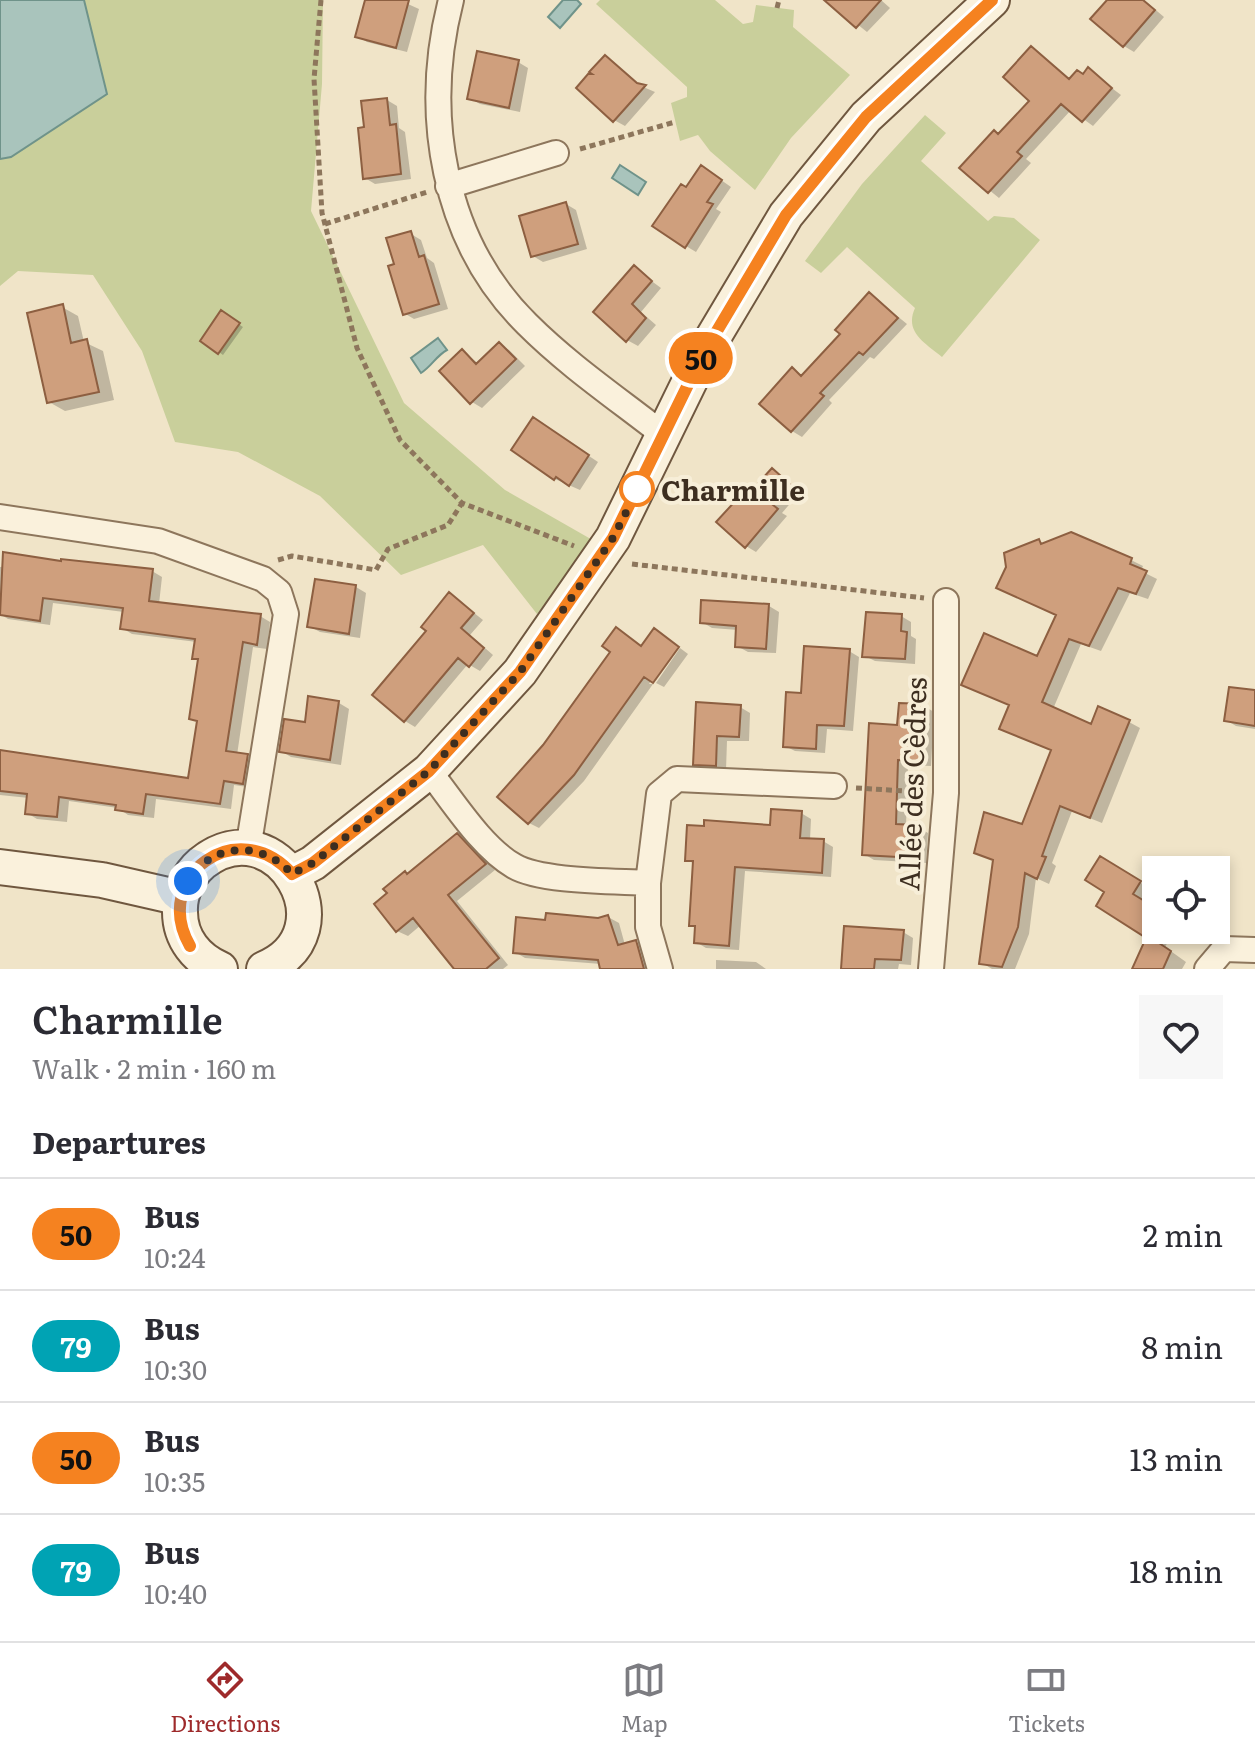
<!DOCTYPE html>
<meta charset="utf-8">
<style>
:root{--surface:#fff;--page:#f7f7f7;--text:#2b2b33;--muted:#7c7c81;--line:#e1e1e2;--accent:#9e2a2b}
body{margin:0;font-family:Literata,serif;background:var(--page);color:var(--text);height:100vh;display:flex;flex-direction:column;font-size:30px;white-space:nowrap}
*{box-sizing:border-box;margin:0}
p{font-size:26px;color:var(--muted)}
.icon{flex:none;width:44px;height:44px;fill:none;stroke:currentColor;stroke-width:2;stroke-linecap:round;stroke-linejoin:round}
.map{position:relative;height:969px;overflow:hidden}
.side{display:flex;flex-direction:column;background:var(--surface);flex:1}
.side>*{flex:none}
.badge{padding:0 16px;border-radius:26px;font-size:28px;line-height:52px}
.fabs{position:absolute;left:1142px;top:856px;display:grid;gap:16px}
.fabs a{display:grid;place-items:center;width:88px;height:88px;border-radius:0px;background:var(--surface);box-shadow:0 4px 12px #0003;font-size:40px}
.you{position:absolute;width:40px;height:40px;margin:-20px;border:6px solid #fff;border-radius:50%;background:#1a73e8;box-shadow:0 0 0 12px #1a73e833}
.map>.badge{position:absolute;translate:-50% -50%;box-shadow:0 0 0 4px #fff}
h2{padding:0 32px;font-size:30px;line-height:72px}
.round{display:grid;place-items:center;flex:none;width:84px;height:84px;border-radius:0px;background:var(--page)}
.headline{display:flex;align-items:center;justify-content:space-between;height:136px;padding:0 32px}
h1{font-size:38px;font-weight:600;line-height:60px}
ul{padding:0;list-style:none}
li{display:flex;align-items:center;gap:24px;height:112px;padding:0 32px;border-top:2px solid var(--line)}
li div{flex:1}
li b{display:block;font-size:30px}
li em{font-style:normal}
li .badge{min-width:88px;font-weight:700;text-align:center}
.tab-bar{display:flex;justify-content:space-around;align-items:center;height:112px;border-top:2px solid var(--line);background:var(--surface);font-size:22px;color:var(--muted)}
.tab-bar a{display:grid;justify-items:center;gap:4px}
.tab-bar .active{color:var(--accent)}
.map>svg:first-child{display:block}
</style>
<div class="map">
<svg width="1255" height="969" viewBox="0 0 1255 969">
<rect width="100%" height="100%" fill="#f0e4c8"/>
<path fill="#c9cf9b" d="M0,0h323l-1,84 -11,127 93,192 101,87 91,52 -59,72 -54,-69 -82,30 -81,-79 -82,-44 -63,-10 -33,-91 -49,-76 -75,-4 -18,15z
M600,0h115l28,24 10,-2 3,-17 38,5 -1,17 57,48 -59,63 -36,52 -45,-39 -12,-16 -18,6 -9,-38 16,-6v-10l-91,-83z
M925,115l21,18 -25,28 67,60 6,-5 20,2 26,22 -98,117c-17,-14 -38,-25 -27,-49l-68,-61 -26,26 -16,-12 57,-77z"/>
<path fill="#a9c4bc" stroke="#6f938a" stroke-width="2" d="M0,0h84l23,94 -96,63 -11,2z
M563,0h14l4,4 -21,24 -12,-11z
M620,165l26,17 -8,13 -26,-17z
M438,338l9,12c-11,6 -15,16 -26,23l-10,-15z"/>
<path fill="#0003" d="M367,0h32l20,9 -12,43 -40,-10 -10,-6z
M827,0h54l9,8 -23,24z
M1109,0h35l20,17 -30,35 -10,-6z
M1031,48l40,32 13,-4 4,-6 33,25 -28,31 -22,-16 -45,49 5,4 -32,35 -37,-30 38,-32 32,-35z
M605,57l36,29 14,6 -30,34 -11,-6 -16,-42z
M518,62l10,6 -8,44 -40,-8 -11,-6z
M387,100l10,6 2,22 6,4 6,47 -36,5 -10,-6z
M711,173l20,14 -15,22 5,3 -25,40 -10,-6 1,-56z
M566,204l10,6 11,39 -44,13 -10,-6z
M411,234l10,6 6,18 7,5 14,46 -34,10 -10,-6 -8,-47z
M634,268l27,20 -20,24 15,13 -18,21 -11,-6z
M870,294l37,30 -33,35 -4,-2 -41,43 3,3 -30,34 -10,-6v-61l11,6 40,-42z
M62,307l16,9 6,26 19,9 11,49 -49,11 -16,-9z
M222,313l21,14 -20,28 -21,-15z
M499,344l10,6 16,16 -43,42 -10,-6 -10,-51 17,13z
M544,426l54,36 -18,28 -25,-11z
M772,471l28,21 -18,21 5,3 -31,36 -10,-6 9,-56z
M1039,541l6,4 86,15 12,6 -2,5 16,8 -9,20 -18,-6 -29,58 -20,-7 -28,65 39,17 37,-4 11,6 -38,95 -30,-12 -20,52 4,3 -7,18 -13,-6 -7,56 -14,35h-23l-10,-6 13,-102 -19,-9 48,-25 28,-76 -39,-16 -2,-29 -47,-21 74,-26 20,-44z
M63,563l89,8 10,6 -3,27 101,12 10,6 -3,27 -14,-2 -16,108 10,1 11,6 -4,26 -20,-3 -3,24 -75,-10 -2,19 -26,-3 -10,-7 -49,-7 -2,21 -30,-3 -10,-6 2,-15 -29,-3v-44l190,29 9,-57 -8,-5 8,-58 -5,-2 3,-16 -65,-8 -10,-6 2,-16 -71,-9 -3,22 -42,-6 -8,-5v-47z
M356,587l10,6 -6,45 -40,-6 -11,-6z
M450,594l33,26 -13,15 23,20 -13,16 -12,-7 -53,63 -10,-6 24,-90z
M769,606l10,6 -3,41 -28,-1 -11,-6 1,-16 -26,-2 -10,-6z
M901,616l10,6v14l5,3 -1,25 -40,-3 -10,-5z
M677,646l-28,38h4l-69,97 -45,47 -10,-5 16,-77 68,-94 29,-5z
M680,648l8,6 -24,33 -8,-4z
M849,651l10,6 -6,74 -26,-2 -2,24 -30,-2 -10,-5 18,-51z
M1255,693v36l-19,-3 -10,-6z
M339,703l10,6 -8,56 -50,-8 -10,-6z
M924,706l10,6 -3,54 -23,-1 -2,61 11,1 11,6 -2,30 -52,-3 -10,-6 35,-127z
M740,707l10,6 -1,28h-22l-1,29h-21l-10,-6z
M801,813l10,6 -1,21 13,1 10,6 -2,30 -86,-6 -6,79 -33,-2 -10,-6v-14l-5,-3 4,-61 -8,-4 85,-33z
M458,836l10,6 27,28 -38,31 51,64 -5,4h-47l-35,-44 -13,11 -11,-5 12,-55z
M1116,867l39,25 -7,12 8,6v20h19l-10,17 21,15 -4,7h-48l15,-32z
M608,917l11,6 6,22 11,-3 10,6 6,21h-50l-1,-5 -76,-6 -10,-6 32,-30 51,-2z
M903,932l10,6 -2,27 -12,-1 -1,5h-55z
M716,960l40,2 10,7h-50z"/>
<path fill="#cf9f7d" stroke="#8d5f41" stroke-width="2" d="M365,0h44l-13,48 -41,-11z
M824,0h57l-25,28z
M1107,0h36l12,10 -32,37 -33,-28z
M1031,46l38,33 8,-9 6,4 5,-7 24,21 -30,34 -21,-18 -44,48 5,4 -34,37 -29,-25 35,-38 4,4 31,-33 -26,-24z
M477,51l42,9 -10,48 -42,-9z
M605,55l32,28 9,2 -33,37 -37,-34 12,-14h4l-3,-2z
M387,98l3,27 6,-1 5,50 -38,5 -5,-51 6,-1 -3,-26z
M701,165l21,15 -15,22 6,2 -28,44 -33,-22 29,-42 5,3z
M566,202l12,42 -47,13 -12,-41z
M411,231l8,26 5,-2 15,49 -36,11 -15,-49 6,-2 -8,-26z
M634,265l18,16 -20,23 14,14 -20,24 -33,-30z
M869,292l29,26 -35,37 -4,-3 -39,41 4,3 -33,36 -32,-28 33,-37 9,9 39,-42 -5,-4z
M63,304l8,39 16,-4 12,53 -52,11 -20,-90z
M221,310l19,13 -22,31 -18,-13z
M499,342l17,17 -46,45 -31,-33 23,-22 14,15z
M533,417l56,38 -20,31 -13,-9 -2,3 -43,-30z
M772,468l19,17 -18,20 5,4 -33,39 -29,-26 34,-37 4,3z
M1071,532l61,26 -2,6 17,7 -11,23 -18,-6 -29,58 -20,-7 -27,63 49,22 7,-18 32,14 -40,98 -30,-12 -18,50 4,1 -9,22 -12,-6 -7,54 -16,40 -23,-3 14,-104 -19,-7 10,-41 38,12 29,-74 -52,-21 10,-24 -48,-20 23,-52 53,23 19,-41 -60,-27 10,-21 -2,-14 35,-14 2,5z
M3,552l58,9v-2l92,10 -4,32 112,13 -4,31 -14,-3 -17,109 22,3 -5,30 -19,-3 -4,23 -74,-10 -3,20 -28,-4 1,-5 -57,-8 -2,20 -32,-3 2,-20 -27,-3v-41l188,28 9,-57 -8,-2 9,-60h-6l3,-20 -75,-10 3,-21 -80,-10 -3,23 -40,-6z
M315,579l41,6 -7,49 -42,-7z
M449,592l25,21 -13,15 23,20 -15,19 -11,-9 -54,64 -32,-27 54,-64 -5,-4z
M701,600l68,4 -3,45 -31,-2 1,-21 -36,-3z
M866,612l36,2 -1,17 6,1 -2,27 -43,-2z
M616,627l25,19 13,-18 25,19 -26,36 -9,-6 -70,98 -46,49 -31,-27 46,-52 67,-93 -8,-6z
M804,646l46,3 -6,77 -27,-1 -1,24 -33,-2 3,-55 15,1z
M1229,687l26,3v36l-31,-5z
M308,696l31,5 -9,59 -51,-8 5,-33 21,3z
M696,702l45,3 -2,32 -22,-1 -1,30 -23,-1z
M899,703l25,1 -3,57 -23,-1 -2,64 22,1 -2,33 -54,-3 7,-132 28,2z
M771,809l31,2 -2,27 24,1 -2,34 -87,-6 -6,79 -35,-3 1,-17h-6l4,-65h-8l2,-36 17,1v-6l66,5z
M457,833l29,31 -38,31 51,63 -13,11h-32l-41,-51 -17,14 -22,-28 13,-11 -4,-4 22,-18 2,3z
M1100,856l41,25 -8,13 23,14v33l15,10 -8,18h-31l14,-31 -50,-32 8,-14 -19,-12z
M546,913l52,5 10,-3 10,30 18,-5 8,29h-44l-2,-9 -85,-7 3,-36 29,3z
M844,926l60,4 -3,30 -26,-1 -1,10h-33z"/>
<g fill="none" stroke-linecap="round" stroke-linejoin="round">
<g stroke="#8d765c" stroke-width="28">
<path id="street" d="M451,0c-29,113 -9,240 76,324 42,42 91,75 138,112
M448,186l108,-33
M0,517l158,24 105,38 16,13 7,22 -38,235
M429,771c24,30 52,76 85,95 27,16 101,15 134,17
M660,969l-12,-42v-44l11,-89 18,-15 157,7
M931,969l15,-176v-192
M1207,969l17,-20 31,1"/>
</g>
<g stroke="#6f573f" stroke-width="38">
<path id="secondary" d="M0,867l102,13 79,18
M292,874l21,-11 116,-92 91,-99 93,-134 89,-182 84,-141 80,-98 126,-117
M220,969c-23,-10 -40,-30 -40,-57 -1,-18 8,-37 22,-49 74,-59 151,69 62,106"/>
</g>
<path stroke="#8d765c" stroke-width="5" stroke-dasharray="6 4" stroke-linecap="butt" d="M321,0l-7,79 8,134 35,135 43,92 62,63 112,43
M777,8l2,-8
M580,149l95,-27
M325,224l102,-32
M278,560l14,-4 84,14 12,-21 60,-24 14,-22
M632,564l292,34
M856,788l65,4"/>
<use href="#street" stroke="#faf1dc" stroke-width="24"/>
<use href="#secondary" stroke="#faf1dc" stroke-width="34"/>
</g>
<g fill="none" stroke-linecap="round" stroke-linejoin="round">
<g stroke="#fff" stroke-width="18">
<path id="line" d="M190,946c-40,-70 48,-133 102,-72l21,-11 116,-92 91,-99 93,-134 89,-182 84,-141 80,-98 126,-117"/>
</g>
<use href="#line" stroke="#f58220" stroke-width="12"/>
<path stroke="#3d2e20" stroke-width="8" stroke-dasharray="0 14.4" d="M188,881c25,-39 73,-41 104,-7l21,-11 116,-92 91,-99 93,-134 26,-51 -2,2"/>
</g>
<circle fill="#fff" stroke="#f58220" stroke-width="4" cx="637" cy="489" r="16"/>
<g text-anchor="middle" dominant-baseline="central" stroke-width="8" stroke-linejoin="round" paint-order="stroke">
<g font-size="28" font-weight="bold" fill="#3d2e20" stroke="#f7eed8" text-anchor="start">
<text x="661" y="489">Charmille</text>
</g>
<g font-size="28" fill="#3d2e20" stroke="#f7eed8">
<text transform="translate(911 784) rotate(-88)">Allée des Cèdres</text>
</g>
</g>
</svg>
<div class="fabs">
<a><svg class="icon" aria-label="locate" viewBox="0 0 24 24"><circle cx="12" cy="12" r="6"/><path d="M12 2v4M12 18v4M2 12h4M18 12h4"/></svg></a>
</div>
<div class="you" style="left:188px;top:881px"></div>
<b class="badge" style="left:701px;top:358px;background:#f58220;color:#111">50</b>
</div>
<section class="side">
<div class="headline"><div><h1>Charmille</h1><p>Walk · 2 min · 160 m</p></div><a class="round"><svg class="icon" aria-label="heart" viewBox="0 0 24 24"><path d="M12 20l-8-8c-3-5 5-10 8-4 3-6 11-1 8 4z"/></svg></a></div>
<h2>Departures</h2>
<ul>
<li><span class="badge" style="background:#f58220;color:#111">50</span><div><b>Bus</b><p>10:24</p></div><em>2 min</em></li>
<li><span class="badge" style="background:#00a3b4;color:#fff">79</span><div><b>Bus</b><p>10:30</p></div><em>8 min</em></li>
<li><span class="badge" style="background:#f58220;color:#111">50</span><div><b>Bus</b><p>10:35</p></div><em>13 min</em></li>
<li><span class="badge" style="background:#00a3b4;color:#fff">79</span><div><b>Bus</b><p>10:40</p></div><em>18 min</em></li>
</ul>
</section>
<nav class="tab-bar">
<a class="active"><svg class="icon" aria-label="directions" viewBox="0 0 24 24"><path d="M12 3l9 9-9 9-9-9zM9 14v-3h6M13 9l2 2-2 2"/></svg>Directions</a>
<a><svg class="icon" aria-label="map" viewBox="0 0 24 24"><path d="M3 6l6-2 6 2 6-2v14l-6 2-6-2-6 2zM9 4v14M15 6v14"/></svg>Map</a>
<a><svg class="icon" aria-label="tickets" viewBox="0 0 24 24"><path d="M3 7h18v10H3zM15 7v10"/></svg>Tickets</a>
</nav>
